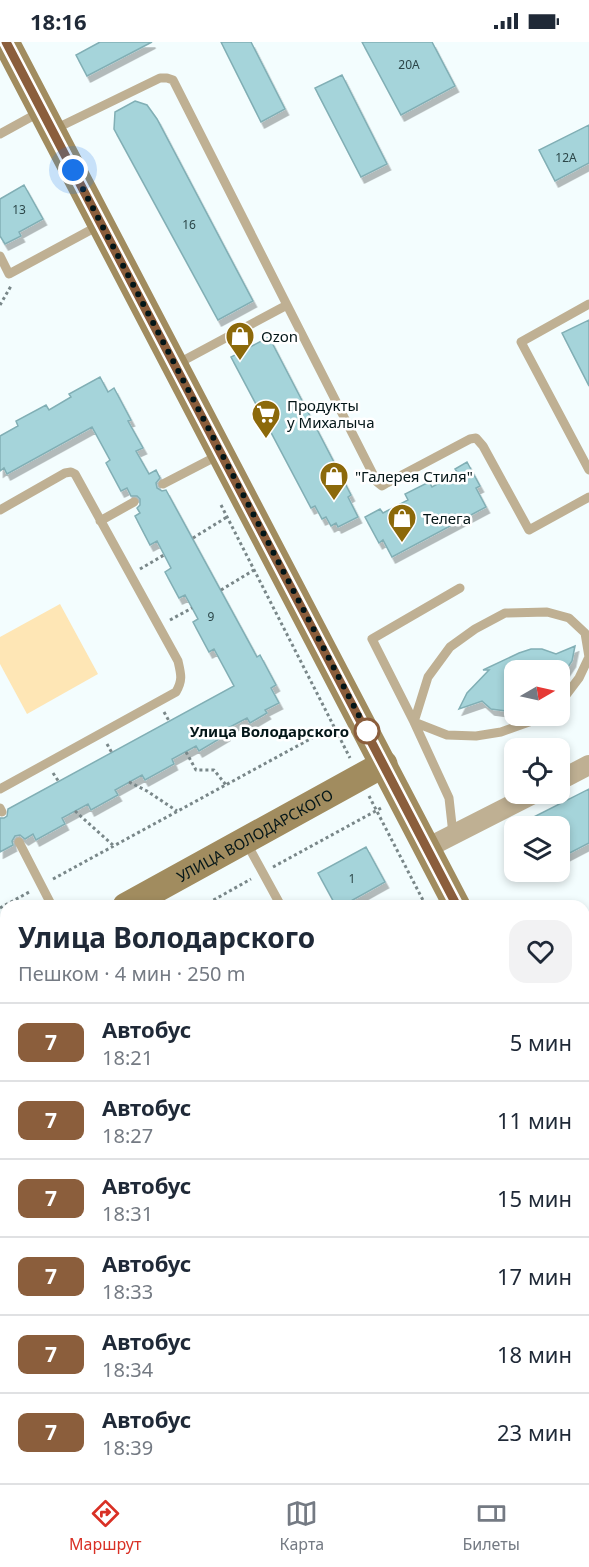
<!DOCTYPE html>
<html lang="ru">
<meta charset="utf-8">
<style>
:root{--surface:#fff;--page:#f2f2f3;--text:#1f2937;--muted:#747a83;--line:#e0e1e3;--accent:#d93025}
body{margin:0;font-family:"Noto Sans",sans-serif;background:var(--page);color:var(--text);height:100vh;display:flex;flex-direction:column;font-size:22px;white-space:nowrap}
*{box-sizing:border-box;margin:0}
p{font-size:20px;color:var(--muted)}
.icon{flex:none;width:33px;height:33px;fill:none;stroke:currentColor;stroke-width:2;stroke-linecap:round;stroke-linejoin:round}
.map{position:relative;flex:1;overflow:hidden}
.details{position:absolute;left:0px;top:858px;width:590px;height:584px;display:flex;flex-direction:column;background:var(--surface);border-radius:18px 18px 0 0;box-shadow:0 3px 9px #0003}
.details>*{flex:none}
.badge{padding:0 12px;border-radius:9px;font-size:21px;line-height:39px}
.needle{width:39px;rotate:81deg}
.controls{position:absolute;left:504px;top:618px;display:grid;gap:12px}
.controls a{display:grid;place-items:center;width:66px;height:66px;border-radius:12px;background:var(--surface);box-shadow:0 3px 9px #0003;font-size:30px}
.you{position:absolute;width:30px;height:30px;margin:-15px;border:4px solid #fff;border-radius:50%;background:#1a73e8;box-shadow:0 0 0 9px #1a73e833}
.map>.badge{position:absolute;translate:-50% -50%;box-shadow:0 0 0 3px #fff}
.round{display:grid;place-items:center;flex:none;width:63px;height:63px;border-radius:18px;background:var(--page)}
.overview{display:flex;align-items:center;justify-content:space-between;height:102px;padding:0 18px}
h1{font-size:28px;font-weight:700;line-height:45px}
ul{padding:0;list-style:none}
li{display:flex;align-items:center;gap:18px;height:78px;padding:0 18px;border-top:2px solid var(--line)}
li div{flex:1}
li b{display:block;font-size:22px}
li em{font-style:normal}
li .badge{min-width:66px;font-weight:700;text-align:center}
.status{display:flex;justify-content:space-between;align-items:center;height:42px;padding:0 30px;background:var(--surface);direction:ltr}
.status svg{height:16px;fill:currentColor}
.tabs{display:flex;justify-content:space-around;align-items:center;height:84px;border-top:2px solid var(--line);background:var(--surface);font-size:16px;color:var(--muted)}
.tabs a{display:grid;justify-items:center;gap:3px}
.tabs .active{color:var(--accent)}
.map>svg:first-child{display:block}
</style>
<div class="status"><b>18:16</b><svg viewBox="0 0 49 12"><path d="M0 12V9h3v3zM5 12V6h3v6zM10 12V3h3v9zM15 12V0h3v12zM26 1h20v11H26zM47 4h2v5h-2z"/></svg></div>
<div class="map">
<svg width="589" height="1441" viewBox="0 0 589 1441">
<defs>
<filter id="shadow"><feDropShadow dx="3.5" dy="6" stdDeviation="0" flood-color="#0004"/></filter>
</defs>
<rect width="100%" height="100%" fill="#f3fdfe"/>
<path fill="#fee6b5" d="M60,562l38,70 -71,40 -27,-50v-27z"/>
<path fill="#a5d4da" stroke="#81afb5" stroke-width="1.5" filter="url(#shadow)" d="M100,0h52l-65,34 -11,-21z
M221,0h30l34,67 -24,13z
M362,0h70l23,44 -54,29z
M342,33l45,89 -26,13 -46,-89z
M135,59l12,4 10,14 96,182 -35,19 -104,-191 1,-17z
M589,83v38l-34,18 -16,-31z
M24,143l19,34 -24,13 2,4 -16,8 -5,-8v-37z
M589,278v66l-27,-53z
M269,295l82,158 -3,2 10,20 -20,10 -2,-4 -5,3 -5,-9 -4,2 -7,-13 -4,2 -80,-151z
M100,335l8,15 6,-4 17,32 -3,1 15,27 -7,3 13,23 7,-4 4,8 -4,5 1,5 5,3 4,-1 91,167 3,-2 16,30 -5,3 8,15 -14,7 2,3 -17,10 -3,-5 -23,12 2,5 -27,16 -3,-5 -24,13 2,5 -29,16 -3,-5 -27,15 3,5 -27,15 -3,-6 -26,14 3,6 -29,16 -3,-6 -8,5 -5,-4 -5,1 -3,5 1,4 -13,7v-34h4l3,-2 1,-7 226,-123 -20,-37 -5,3 -16,-30 5,-3 -13,-24 -6,3 -14,-26 6,-4 -14,-27 -7,4 -15,-29 5,-3 -3,-5 3,-3v-6l-3,-3h-6l-4,-8 -6,3 -15,-28 4,-3 -18,-33 -85,47 -3,-6 -4,3v-35l18,-10 -2,-5 30,-16 3,5 22,-13 -2,-3z
M467,420l13,24 -4,2 10,19 -94,50 -9,-17 -4,3 -14,-26 15,-8 3,4 25,-13 -3,-6 24,-12 3,5 26,-14 -3,-4z
M575,604l-3,15 -6,9h-52v39l-8,2 -15,-2 -9,-8 -23,8 8,-16 22,-23h-6l36,-17 12,-4h11l14,5z
M589,747v54l-29,15v-32h-44z
M366,805l19,35 -43,24h-6l-18,-33z"/>
<g fill="none" stroke-linecap="round" stroke-linejoin="round">
<path stroke="#798789" stroke-width="3" stroke-dasharray="3 3" stroke-linecap="butt" d="M0,263l11,-19
M221,463l129,253
M193,496l34,-21
M140,527l24,-14
M221,548l33,-20
M170,578l22,-12
M164,670l5,9
M107,702l5,9
M186,710l10,18h18l12,15
M53,731l6,9
M129,740l18,9 30,20
M369,754l57,110
M75,769l39,35
M273,825l110,-60
M53,837l281,-153
M203,864l48,-27
M0,866l31,-17
M0,976l6,-3
M584,1078l5,10
M584,1164l5,10"/>
<path stroke="#bfb093" stroke-width="9" d="M55,87l105,-51h7l6,2 114,225
M0,92l40,-22
M0,214l9,18 89,-48
M589,262l-68,38 68,128
M177,322l110,-59 90,177 5,4 5,-3 83,-44 6,-1 7,8 46,84 60,-33
M163,442l56,-29
M0,468l65,-37 6,-1 4,2 103,187c3,13 5,19 -2,31l-176,97
M100,479l34,-19
M460,546l-88,51 42,83 33,13 29,1 25,-4 28,-10 11,-6
M560,661l19,-25 10,-21
M0,766l2,4
M453,792l-4,-36 -35,-76 14,-45 22,-30 25,-18 30,-16 42,-1 22,6 16,15 4,24
M19,800l33,64
M246,800l35,64
M0,1025l6,11
M0,1231l3,-10 -2,-36 5,-7
M584,1293l5,-3
M0,1370l6,-3
M519,1436l3,5"/>
<path stroke="#bfb093" stroke-width="20" d="M560,738l29,-15
M427,806l106,-54"/>
<g stroke="#a18c5f" stroke-width="27">
<path d="M6,0l451,864"/>
<path id="s1" d="M126,864l258,-142"/>
<path d="M0,934l6,-3"/>
<path d="M584,1109l5,10"/>
</g>
</g>
<g fill="none" stroke-linecap="round" stroke-linejoin="round">
<g stroke="#fff" stroke-width="14">
<path id="line" d="M6,0l451,864"/>
</g>
<use href="#line" stroke="#8b5e3c" stroke-width="9"/>
<path stroke="#041618" stroke-width="6" stroke-dasharray="0 10.8" d="M73,128l294,561"/>
</g>
<defs>
<g id="shop-pin" transform="scale(1.5)"><path d="M0 17L-7.5 6A9.5 9.5 0 1 1 7.5 6Z" fill="#8c690a" stroke="#fff"/><path d="M-5-2.5h2.3a2.7 3.5 0 0 1 5.4 0H5L5.5 6h-11ZM-1.5-2.5h3a1.5 2.3 0 0 0-3 0Z" fill="#fff"/></g>
<g id="supermarket-pin" transform="scale(1.5)"><path d="M0 17L-7.5 6A9.5 9.5 0 1 1 7.5 6Z" fill="#8c690a" stroke="#fff"/><path d="M-6-5.5h2.5l.6 2H6L4.5 2H-2.5L-4.4-4H-6ZM-1.5 3.2a1.3 1.3 0 1 0 .1 0ZM3 3.2a1.3 1.3 0 1 0 .1 0Z" fill="#fff"/></g>
</defs>
<g fill-rule="evenodd">
<use href="#shop-pin" x="240" y="294"/>
<use href="#supermarket-pin" x="266" y="372"/>
<use href="#shop-pin" x="334" y="434"/>
<use href="#shop-pin" x="402" y="476"/>
</g>
<circle fill="#fff" stroke="#8b5e3c" stroke-width="3" cx="367" cy="689" r="12"/>
<g text-anchor="middle" dominant-baseline="central" stroke-width="5" stroke-linejoin="round" paint-order="stroke">
<g font-size="12" fill="#2c4648">
<text x="409" y="22">20А</text>
<text x="566" y="115">12А</text>
<text x="19" y="167">13</text>
<text x="189" y="182">16</text>
<text x="211" y="574">9</text>
<text x="352" y="836">1</text>
</g>
<g font-size="15" fill="#041618" stroke="#fff" text-anchor="start">
<text x="261" y="294">Ozon</text>
<text x="287" y="363">Продукты<tspan x="287" dy="17">у Михалыча</tspan></text>
<text x="355" y="434">"Галерея Стиля"</text>
<text x="423" y="476">Телега</text>
</g>
<g font-size="15" font-weight="bold" fill="#041618" stroke="#fff" text-anchor="end">
<text x="349" y="689">Улица Володарского</text>
</g>
<g font-size="15" fill="#041618" stroke="#fff">
<text stroke="none"><textPath href="#s1" startOffset="147">УЛИЦА ВОЛОДАРСКОГО</textPath></text>
</g>
</g>
</svg>
<div class="controls">
<a><svg class="needle" viewBox="-14 -14 28 28"><path d="M0-13l5 13h-10z" fill="#e53935"/><path d="M0 13l5-13h-10z" fill="#747a83"/></svg></a>
<a><svg class="icon" aria-label="locate" viewBox="0 0 24 24"><circle cx="12" cy="12" r="6"/><path d="M12 2v4M12 18v4M2 12h4M18 12h4"/></svg></a>
<a><svg class="icon" aria-label="layers" viewBox="0 0 24 24"><path d="M12 4l9 5-9 5-9-5zM3 14l9 5 9-5"/></svg></a>
</div>
<div class="you" style="left:73px;top:128px"></div>
<section class="details">
<div class="overview"><div><h1>Улица Володарского</h1><p>Пешком · 4 мин · 250 m</p></div><a class="round"><svg class="icon" aria-label="heart" viewBox="0 0 24 24"><path d="M12 20l-8-8c-3-5 5-10 8-4 3-6 11-1 8 4z"/></svg></a></div>
<ul>
<li><span class="badge" style="background:#8b5e3c;color:#fff">7</span><div><b>Автобус</b><p>18:21</p></div><em>5 мин</em></li>
<li><span class="badge" style="background:#8b5e3c;color:#fff">7</span><div><b>Автобус</b><p>18:27</p></div><em>11 мин</em></li>
<li><span class="badge" style="background:#8b5e3c;color:#fff">7</span><div><b>Автобус</b><p>18:31</p></div><em>15 мин</em></li>
<li><span class="badge" style="background:#8b5e3c;color:#fff">7</span><div><b>Автобус</b><p>18:33</p></div><em>17 мин</em></li>
<li><span class="badge" style="background:#8b5e3c;color:#fff">7</span><div><b>Автобус</b><p>18:34</p></div><em>18 мин</em></li>
<li><span class="badge" style="background:#8b5e3c;color:#fff">7</span><div><b>Автобус</b><p>18:39</p></div><em>23 мин</em></li>
</ul>
</section>
</div>
<nav class="tabs">
<a class="active"><svg class="icon" aria-label="directions" viewBox="0 0 24 24"><path d="M12 3l9 9-9 9-9-9zM9 14v-3h6M13 9l2 2-2 2"/></svg>Маршрут</a>
<a><svg class="icon" aria-label="map" viewBox="0 0 24 24"><path d="M3 6l6-2 6 2 6-2v14l-6 2-6-2-6 2zM9 4v14M15 6v14"/></svg>Карта</a>
<a><svg class="icon" aria-label="tickets" viewBox="0 0 24 24"><path d="M3 7h18v10H3zM15 7v10"/></svg>Билеты</a>
</nav>
